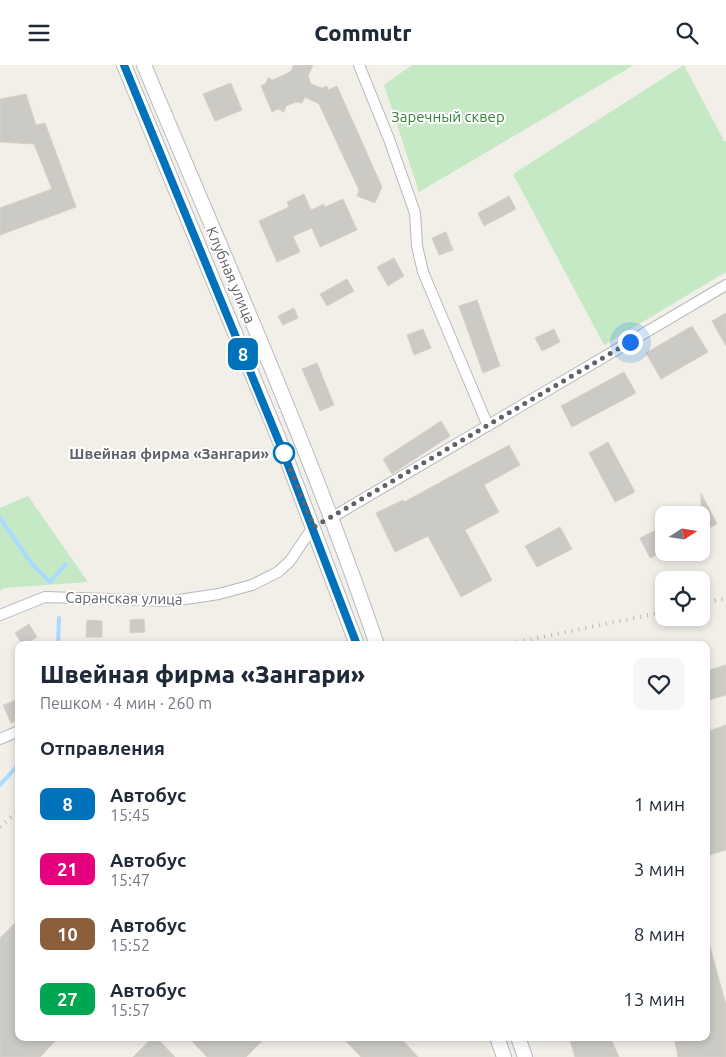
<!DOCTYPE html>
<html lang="ru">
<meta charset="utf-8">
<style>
:root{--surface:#fff;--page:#f6f6f7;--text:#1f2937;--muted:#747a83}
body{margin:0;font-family:Ubuntu,sans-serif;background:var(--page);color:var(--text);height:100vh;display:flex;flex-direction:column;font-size:19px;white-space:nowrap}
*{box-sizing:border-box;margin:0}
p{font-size:16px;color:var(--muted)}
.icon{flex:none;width:28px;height:28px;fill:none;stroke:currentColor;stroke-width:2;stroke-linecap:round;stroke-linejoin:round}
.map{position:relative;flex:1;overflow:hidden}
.sheet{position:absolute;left:15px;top:576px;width:695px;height:400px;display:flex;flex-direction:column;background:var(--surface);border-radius:10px;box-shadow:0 2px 8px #0003}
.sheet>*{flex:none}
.badge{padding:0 10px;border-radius:8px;font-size:18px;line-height:32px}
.needle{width:32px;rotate:78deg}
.buttons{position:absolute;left:655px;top:441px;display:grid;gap:10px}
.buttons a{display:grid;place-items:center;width:55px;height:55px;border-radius:10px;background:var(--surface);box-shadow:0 2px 8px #0003;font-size:25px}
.you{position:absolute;width:25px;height:25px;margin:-12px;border:4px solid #fff;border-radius:50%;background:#1a73e8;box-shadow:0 0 0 8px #1a73e833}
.map>.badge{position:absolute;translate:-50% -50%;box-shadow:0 0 0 2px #fff}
h2{padding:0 25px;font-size:19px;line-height:45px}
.round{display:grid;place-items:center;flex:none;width:52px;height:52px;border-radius:10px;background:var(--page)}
.summary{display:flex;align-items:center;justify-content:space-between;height:85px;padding:0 25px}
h1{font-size:24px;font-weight:800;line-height:38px}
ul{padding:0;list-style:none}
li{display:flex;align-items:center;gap:15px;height:65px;padding:0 25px}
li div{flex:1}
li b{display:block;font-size:19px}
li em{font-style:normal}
li .badge{min-width:55px;font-weight:700;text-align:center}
header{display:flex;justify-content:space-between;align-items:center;height:65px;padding:0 25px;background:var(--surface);font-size:22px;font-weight:800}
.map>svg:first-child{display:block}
</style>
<header><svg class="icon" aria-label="menu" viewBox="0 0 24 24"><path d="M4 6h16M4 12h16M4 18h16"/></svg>Commutr<svg class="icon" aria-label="search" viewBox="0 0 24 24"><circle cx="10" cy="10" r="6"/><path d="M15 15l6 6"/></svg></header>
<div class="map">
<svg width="726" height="992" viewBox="0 0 726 992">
<rect width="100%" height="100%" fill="#f1efe8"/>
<path fill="#c5e8c5" d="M412,0h222l-215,127 -35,-107z
M684,0l40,76h2v131l-122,73 -91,-171z
M28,431l60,86 -84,6 -4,3v-83z"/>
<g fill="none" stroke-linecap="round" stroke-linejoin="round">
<path stroke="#aadaff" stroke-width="4" d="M0,453l32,46 18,18 16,-18
M58,580l1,-27
M0,720l19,-21"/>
</g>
<path fill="#cccac5" stroke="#d6d1c6" d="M294,0h19l-5,11 3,8 11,4 5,-2 1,4 9,-4 45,101 -7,16 -18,-7 2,-6 -40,-86 -14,-7 -3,6 -6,-1 -10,4 -2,6 -6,-3 -6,3 -11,-26 5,-3 2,-5 5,2 17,-8z
M231,18l11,27 -27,11 -12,-27z
M26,29l10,31 9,-2 31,84 -76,28v-27l52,-19 -18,-45 -34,-2v-43z
M304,129l7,16 13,-6 1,3 18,-8 14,31 -37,17 -8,-19 -19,8 7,16 -23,10 -18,-41 30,-14 -2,-5z
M509,131l7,13 -32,17 -6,-13z
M446,167l7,18 -14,5 -7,-17z
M394,193l10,18 -16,10 -11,-19z
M347,214l7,12 -27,15 -7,-12z
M477,235l23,66 -17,7 -24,-67z
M294,243l4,10 -15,7 -5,-9z
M726,248v33l-14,-25z
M692,261l16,26 -47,27 -15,-26z
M423,264l8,19 -17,7 -7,-20z
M554,264l6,13 -18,9 -7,-13z
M317,298l17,42 -14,6 -18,-42z
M624,307l12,21 -64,34 -11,-21z
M441,356l9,15 -58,38 -9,-15z
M608,377l27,50 -20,10 -26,-49z
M509,380l11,20 -36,20 15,27 -34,18 27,50 -31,17 -33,-61 -33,16 -19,-39 27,-13 1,2z
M701,428l16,31 -16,8v-17h-17l17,-9z
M664,461v25l-14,7 -10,-20z
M560,462l12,22 -35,18 -12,-21z
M144,554l1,13 -15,1v-13z
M87,555l15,1v16h-16z
M29,559l8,13 -14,8 -8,-12z
M726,600v30l-20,6v-30z
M16,635l3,19 -8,4 -8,-18z
M726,660v125l-20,6v-124z
M19,854v118h40l-19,20h-40v-119z
M706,878h3l17,62v52h-48l-4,-20h32z
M153,972h3l19,20h-42z
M188,972h78l-20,20h-39z
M342,972h58l18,20h-57z
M569,972h41l9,20h-44z"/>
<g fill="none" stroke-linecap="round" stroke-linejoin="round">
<g stroke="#b5b8bc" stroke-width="12">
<path id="minor" d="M359,0l30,74 26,74 2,33 6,26 65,154
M331,453l395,-233
M0,550l45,-18 127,4 47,-7 33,-9 26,-13 12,-11 23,-34
M0,674l19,-8"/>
</g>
<g stroke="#b6babf" stroke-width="16">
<path id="secondary" d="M124,0l159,384 74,196
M144,0c80,192 166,383 233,580
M497,972l7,20
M518,972l7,20"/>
</g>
<use href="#minor" stroke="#fff" stroke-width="10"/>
<use href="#secondary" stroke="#fff" stroke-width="14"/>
<path stroke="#b6b7b8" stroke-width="4" stroke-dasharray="1 6" stroke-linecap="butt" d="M701,539l25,-6
M503,580l161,-33
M0,762l19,-17"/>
</g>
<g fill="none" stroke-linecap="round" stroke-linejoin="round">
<g stroke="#fff" stroke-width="11">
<path id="line" d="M124,0l158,384 75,196"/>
</g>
<use href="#line" stroke="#0072bc" stroke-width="8"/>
<path stroke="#5f6368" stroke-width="5" stroke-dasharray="0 9" d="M284,388l-2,-4 32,78 316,-185"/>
</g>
<circle fill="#fff" stroke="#0072bc" stroke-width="2.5" cx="284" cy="388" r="10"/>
<g text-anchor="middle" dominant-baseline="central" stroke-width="4" stroke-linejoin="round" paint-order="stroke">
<g font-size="15" fill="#348238" stroke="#fff">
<text x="448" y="51">Заречный сквер</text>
</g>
<g font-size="15" fill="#5f6368" stroke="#fff">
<text transform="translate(231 210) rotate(67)">Клубная улица</text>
<text transform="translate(124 533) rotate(1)">Саранская улица</text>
</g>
<g font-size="15" font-weight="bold" fill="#5f6368" stroke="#fff" text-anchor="end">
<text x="269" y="388">Швейная фирма «Зангари»</text>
</g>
</g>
</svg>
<div class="buttons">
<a><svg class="needle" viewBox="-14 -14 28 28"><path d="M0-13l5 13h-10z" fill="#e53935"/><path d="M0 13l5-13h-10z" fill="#747a83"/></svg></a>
<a><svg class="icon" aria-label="locate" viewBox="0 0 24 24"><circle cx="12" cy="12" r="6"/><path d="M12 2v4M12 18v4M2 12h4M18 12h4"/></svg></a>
</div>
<div class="you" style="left:630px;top:277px"></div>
<b class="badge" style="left:243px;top:289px;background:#0072bc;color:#fff">8</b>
<section class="sheet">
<div class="summary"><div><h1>Швейная фирма «Зангари»</h1><p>Пешком · 4 мин · 260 m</p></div><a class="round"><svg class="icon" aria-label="heart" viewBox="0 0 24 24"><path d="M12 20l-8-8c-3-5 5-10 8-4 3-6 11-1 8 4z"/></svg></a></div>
<h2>Отправления</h2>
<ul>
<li><span class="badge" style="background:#0072bc;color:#fff">8</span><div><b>Автобус</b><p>15:45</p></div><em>1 мин</em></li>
<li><span class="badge" style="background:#e6007e;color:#fff">21</span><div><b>Автобус</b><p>15:47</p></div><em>3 мин</em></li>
<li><span class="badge" style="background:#8b5e3c;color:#fff">10</span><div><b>Автобус</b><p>15:52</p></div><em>8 мин</em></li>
<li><span class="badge" style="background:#00a651;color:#fff">27</span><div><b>Автобус</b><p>15:57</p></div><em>13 мин</em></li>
</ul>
</section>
</div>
